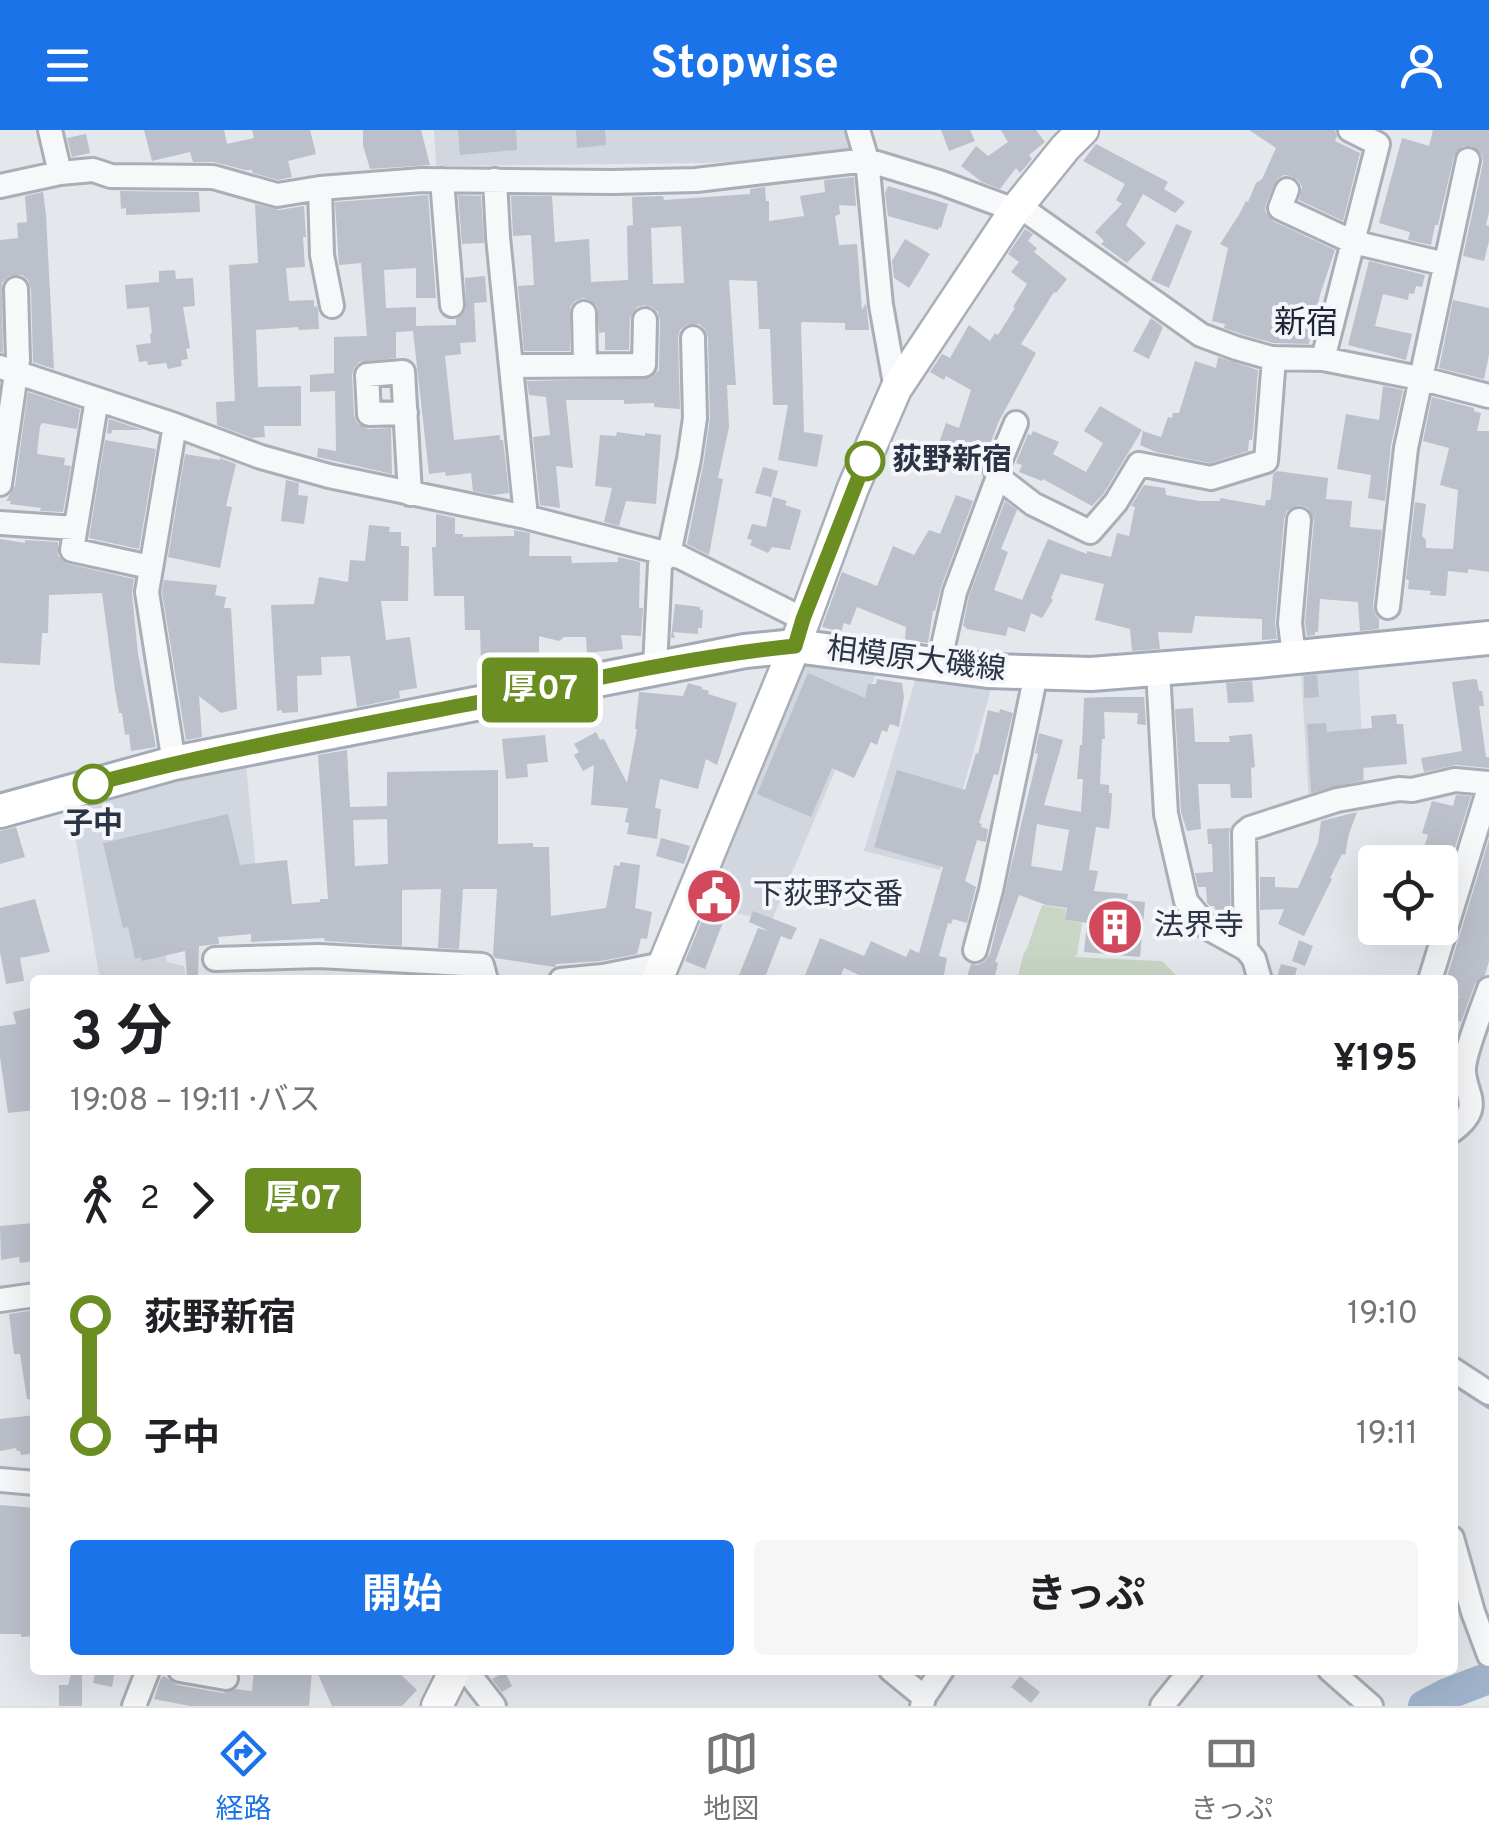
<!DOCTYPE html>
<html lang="ja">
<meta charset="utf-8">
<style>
:root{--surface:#fff;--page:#f6f6f6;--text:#202124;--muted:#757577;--line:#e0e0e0;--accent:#1a73e8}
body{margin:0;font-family:Overpass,"Noto Sans JP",sans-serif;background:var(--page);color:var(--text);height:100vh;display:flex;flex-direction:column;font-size:38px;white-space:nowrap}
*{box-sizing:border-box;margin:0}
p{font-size:32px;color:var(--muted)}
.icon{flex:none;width:55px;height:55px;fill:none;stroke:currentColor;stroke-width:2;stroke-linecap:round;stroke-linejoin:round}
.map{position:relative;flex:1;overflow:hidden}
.drawer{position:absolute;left:30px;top:845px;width:1428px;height:700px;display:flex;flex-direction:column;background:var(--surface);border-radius:10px;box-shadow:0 10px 40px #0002}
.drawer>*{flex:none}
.badge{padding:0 20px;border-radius:8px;font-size:35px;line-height:65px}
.fabs{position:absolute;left:1358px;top:715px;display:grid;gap:20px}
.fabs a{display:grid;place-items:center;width:100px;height:100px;border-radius:10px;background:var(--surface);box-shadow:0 10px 40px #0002;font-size:50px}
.map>.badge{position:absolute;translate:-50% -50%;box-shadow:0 0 0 5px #fff}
.legs{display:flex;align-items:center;gap:15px;height:110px;padding:0 40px;font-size:32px}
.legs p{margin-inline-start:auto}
.headline{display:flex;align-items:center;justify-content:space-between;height:170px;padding:0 40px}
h1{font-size:55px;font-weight:700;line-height:75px}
.primary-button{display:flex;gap:20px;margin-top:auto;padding:20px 40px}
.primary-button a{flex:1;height:115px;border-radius:10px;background:var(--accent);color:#fff;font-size:40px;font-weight:700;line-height:115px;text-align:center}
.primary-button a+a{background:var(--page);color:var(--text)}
ul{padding:0 40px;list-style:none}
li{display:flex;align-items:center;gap:35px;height:120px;font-size:38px}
li i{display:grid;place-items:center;width:15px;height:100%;margin:0 12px;background:currentColor}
li i::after{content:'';width:25px;height:25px;margin:-12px;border:8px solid;border-radius:50%;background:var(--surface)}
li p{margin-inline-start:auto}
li:first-child i{background:linear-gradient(#0000 50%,currentColor 0)}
li:last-child i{background:linear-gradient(currentColor 50%,#0000 0)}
header{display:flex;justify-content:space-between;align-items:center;height:130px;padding:0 40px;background:var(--accent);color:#fff;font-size:45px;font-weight:700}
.tabs{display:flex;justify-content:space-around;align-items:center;height:140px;border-top:2px solid var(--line);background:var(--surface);font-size:28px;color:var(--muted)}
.tabs a{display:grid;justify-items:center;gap:5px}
.tabs .active{color:var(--accent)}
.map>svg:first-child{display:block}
</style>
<header><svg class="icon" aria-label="menu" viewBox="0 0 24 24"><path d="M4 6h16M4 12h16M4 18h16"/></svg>Stopwise<svg class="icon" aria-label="person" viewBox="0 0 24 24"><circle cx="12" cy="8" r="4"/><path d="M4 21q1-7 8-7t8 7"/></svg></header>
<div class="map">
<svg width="1489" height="1576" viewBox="0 0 1489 1576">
<rect width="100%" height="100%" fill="#e4e7ec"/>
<path fill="#d2d6de" d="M434,0h416l6,25 -151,8 -269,3z
M1358,532l7,130 -56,12 -8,-135z
M800,535l25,1 51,8 -104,246 -49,-9 11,-25 -24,-10z
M917,544l76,8 -53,188 -76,-19z
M246,635l14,146 -102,11 9,40 17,4 2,14h-86l-30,-173 102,-27z"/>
<path fill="#c9d6c5" d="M1042,775l24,4 -1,11 17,3 -5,32 -3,2 88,4 13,13v6h-158l7,-28 2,-1z"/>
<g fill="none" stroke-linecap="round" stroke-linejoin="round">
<path stroke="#9fb4cc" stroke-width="5" d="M1452,1253l37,24"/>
<path stroke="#9fb4cc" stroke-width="32" d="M1424,1576l23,-12 42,-16"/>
</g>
<path fill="#bbc0ca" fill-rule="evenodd" d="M144,0h80l3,14 27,-6 -2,-8h58l6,24 -28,7 4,16 -14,3 -25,-7 -1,-3h-7l-31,-8h-21l-3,-10 -38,9z
M363,0h58l9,35 -60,4 -7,-24z
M458,0h58l1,20 -57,5z
M576,0h29l1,15 -29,3z
M941,0h29l5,11 -26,10z
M1001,0h35l9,12 -16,13 3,4 -12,14 -4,-5 -16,21 -18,-7 -21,-16 15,-20 12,10 20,-14z
M1249,0h86l2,6 -2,5 25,12 -17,68 -44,-21 3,-13 -4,-7 -7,-4 -7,-1 -7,4 -11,24 -1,8 8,10 62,29 -15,45 -11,49 -36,-1 -32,-9 -17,-6 1,-4 -13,-3 16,-73 -8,-4 20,-31 6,-12 2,1 8,-19 6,-4 14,-31z
M1433,0h56v82l-3,13 3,1v15l-5,20 -21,-5 20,-93 -1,-8 -10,-9h-9l-9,10 -16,69h-3l-4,20 -23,-5 2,-8 -31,-9 23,-85 27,8z
M86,4l4,19 -18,4 -5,-19z
M1096,14l72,38 -4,7 21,13 -10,11 -32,-19 -17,31 20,18 -19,20 -26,-19 3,-3 -9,-9 27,-28 -6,-4 9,-16 -42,-23z
M854,47l2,29 -17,-1 1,9 -5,2 4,29 18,-1 5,66 4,-7 3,27h-24v-7l-43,-1 -1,2 3,108 19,3 -6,32 -39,-7 10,-55h-15l-3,-76h-11l-2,-48 -28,-1 7,105h-9l2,42 -11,51 5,1 -14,76 -22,-11 17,-83 6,-43 -2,-80 -3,-9 -6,-5 -13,1 -6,5 -2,7 2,72 -26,-2v-4l-30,1v-4h-58l7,68 -17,-2 4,42 -20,-3 -7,-68 17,-2 -4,-38 -17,-2 -2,-14 124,-3 8,-8 1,-50 -2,-8 -6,-5 -8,-2 -7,2 -7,12 -1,31h-24v-18l-6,1 -2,-27 -7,-6 -7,-2 -8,3 -5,6v44h-46l-6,-65 16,-1 -3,-50 -18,1 -2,-40h41l3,46 34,-3 2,43 37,-2 -1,-54 6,-1 -1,-28 31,-1 1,4 86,-6v-5l15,-2 1,14h3v20l35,-5 -4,-20 25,-4 -1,-12zM681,96l3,57 -31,1 -2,-56z
M888,56l60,18 -7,24 -2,-1 -1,3 -50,-14 -3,-23z
M120,61l79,1 1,20 -74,3v-7l-5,1z
M43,62l3,23 8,154 -21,-7 -2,-73 -3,-9 -6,-5 -13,1 -7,7 1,70 -3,-1v-112l18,-2 -1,-15 10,-1 -2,-26z
M428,65l8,103h-20v-30l-32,2 2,38 30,-1v19l40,-1v-6l10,-9 -1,-32 20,-2 2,26 -13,1 2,39 -16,1 1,11 -16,2 9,84 46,-5v5h3l6,53 -16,2 -20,-4 -2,-18 -25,3 -1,-4 -16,2 -16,-143 -17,1v26l-37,4 -5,6 -2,7 2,40 3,8 11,6 23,-1 1,46 -75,-17 1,-9 18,3 -1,-60 -25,1v-17l24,-2v-36l33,-1 -6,-73 -22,2 -4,-63z
M458,65l23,1 3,47 -22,1z
M255,74l24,6 25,-4 2,31h-3l2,30 -19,1 3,33 25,-1v7l3,-1 1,4 1,19 -20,1 -1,-3 -42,3 2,57 43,-1v40h-37l1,11 -13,1 -35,-13 -1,-23 19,-1 -6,-136 29,-2z
M1176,94l16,7 -23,57 -18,-8z
M1025,99l8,5 -5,7 9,7 -3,4 33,27 -11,14 -2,-1 -33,52 15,9 -37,68 -17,44v9l-48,-17 12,-34 13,5 12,-38 -25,-14 -2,4 -14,-8 12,-18 8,4 19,-33 21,16 5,-8 3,2 17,-27 -2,-1 14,-23 -16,-12 8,-10 -11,-8z
M905,109l25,15 -21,34 -15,-10 -2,-17z
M1369,131l56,14 -3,12 -6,-1 -2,8 -5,-1 -1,7 -25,-6 -8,32 37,8 -6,26 -58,-15z
M175,140l1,9 17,-1 2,28 -12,1 7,41 -4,1 2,10 -7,1 1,6 -14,3 -2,-6 -18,2 -1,-4 -8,1 -3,-17 15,-2 -1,-9 2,-1 -3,-26 -22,2 -2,-24 34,-3v-11z
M1453,170l36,8v47l-5,24 -45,-11z
M1151,188l12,9 -14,32 -16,-8z
M1218,227l40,13 -5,63 -1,7h-3l-1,11 -38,12 -54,-11 -16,-7 3,-14 18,6 7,-20 4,1 1,-5h6l16,-52 21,7z
M1383,256l20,4 -12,55 -6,56 -17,-3 3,-23 -34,-6 9,-55 33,6z
M28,262l52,17 -3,20 -35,-6 -2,3 -3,28 28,4 -1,7 7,1 -8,46 -23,-1 1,-3 -31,-4 1,-3h-5l9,-15z
M1432,267l42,11v3l7,2 -4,18h12v141l-21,-3v4l-20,-2 -2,25 -16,-1 1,-4 -23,-2 1,-9 -3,-1 9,-77 11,2 -4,32 4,4v8l27,1 5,-59 -18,-5 9,-37 -26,-7z
M1100,276l42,24 -38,63 -12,13 -49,-27 -1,2 -23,-9 3,-7 -6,-2 12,-29 3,1 2,-4 26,11 -6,12 33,18 17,-29 -19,-12z
M109,289l34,11h-31l-1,4 -4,-1z
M617,302l28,4v-3l16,2 -5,69 -30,-3 -7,25 -15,-4 8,-34 -17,-2 5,-51 16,1z
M105,310l51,9 -17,100 -50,-11z
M185,324l35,6v-2l16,6 -10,42 6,1 -12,61 -52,-11z
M763,337l15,4 -7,26 -16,-4z
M1277,341l51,7 -2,21 26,2 -2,26 32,3 -9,75 2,9 4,5v10l-19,2 -2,-29 -38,-3 -2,33h-3v3l-8,1 -2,-13 9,-103 -6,-12 -9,-3 -12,6 -3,8 -9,103 2,17 -15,1v-21l-67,-3 -3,17 -34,-1 2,17 -28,2 -2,-22 -35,-9 9,-36 -43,-10 -10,24 2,2 -11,18 -11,-5 -6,19 -17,-5 -2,9 -40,-7v-2l-3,-1 6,-30 36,-95 12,9 -16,39 7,3 -14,38 28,10 26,-61 39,15v-3l24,6 6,-24 12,3 6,-29 -4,-1 13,-21 21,3 1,7 33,6h21v-3l45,8 1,-6h4l1,-3 2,-23z
M286,350l13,3 -1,12 10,1 -4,28 -23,-3z
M956,365l17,6 -32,86 -6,24h-2l-5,32 -23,-3 1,-13 -49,-20 -7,18 -6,-2 -3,9 -19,-5 20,-55 35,14 16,-40 21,9 15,-25 11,4z
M773,367l14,4 -2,4 16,5 -1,5 -10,35 -18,-3 -4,6 -18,-8 2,-5 -5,-1 5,-15 14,3z
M436,384l19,4v16h8v3l51,-1v-6l16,3 -1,23h42l1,7 46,-1v-5l22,5 -1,46h4l-2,28 -20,-1 2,14 -36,4 -1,-16h-22l-5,4 -20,-5v35l-6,-1v2l-20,4 -24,-1v-14h-8l-1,-31h-15l-1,-34h-30l-2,-49h4z
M369,395l21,2 -1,5h12v14h8l-1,55h-27l5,39 24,-3 7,51 -18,3 1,7 -43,9 -7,-51 -29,1 1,18 -25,1 1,36 -16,1v-3l-5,1 -6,-106 43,-1 5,-27 29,5 2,-22 15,1z
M0,409l25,4v-3l33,2v14l10,8 66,15 -2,15 6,60 18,93 -25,4 -2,-17 -4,1 -3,-22h-3l-4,-23 -13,-97 -53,2 -1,38h-6l-2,32 -40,-2z
M164,450l53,5 -2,10 11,2 -2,11h7l6,101 -16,4 -22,-17 3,41 -16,3 -24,-148z
M675,474l25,3v3h3l-1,18h-4v6l-25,-2 2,6h-4z
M808,543l57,25 3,-14h8l1,-5 25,4 2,14 -5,30 -9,-3 -3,8 -5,-2 -5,15 -6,-3 -17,36 -22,-10 -21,49 -54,-23z
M1317,545l2,22 -15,1v-22z
M1474,549l3,1 2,11h3l2,15h-5l7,51h3v11l-33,-3 -32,7 -3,-14 41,-7 -10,-69z
M1252,551l2,21 -26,1 -2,-20z
M688,553l14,4v2l7,2 -1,3 29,9 -20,62 -11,-6 -8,30 -38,-10 -5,29 6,1 -4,30 -30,-5 2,-11 -4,-1 3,-14 -37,-3 3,-40 -11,6 -9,-16 5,-3 -5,-8 22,-12 4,8 4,-1 23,44 10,-54h-2l4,-37 44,4z
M1106,567h38l2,28 -9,-1 1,-11 -34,-1 1,27h-3l-2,45 9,1v8h3l-1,20 -2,16 -13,-2 -7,43 9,1 -4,20 34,3 -1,6 18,2 -5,55 -56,-5 3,-29 -22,-3 2,-12 -21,-3 -27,-10 -24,67 3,1 -4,17h-28l5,-16 7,1 7,-4 5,-7 48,-200 -3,-1 4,-20 24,7 -19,65 37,7 2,-33h-6l3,-34h2l2,-47zM1037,694l32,6 -7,41 -31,-5z
M1193,578l2,34h35l-1,-6 23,-2 3,33 -4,1 1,30h-21l-1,-14h-32l3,45 -14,2 -6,-19 -6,-103z
M1000,579l13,4 -15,62 -4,-1 -15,49 3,1 -1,3 7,2 -2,13 -9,-2 -12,41 11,6 -9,36 -14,-4 -2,5 -3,-1 -9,33 8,2 -4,22h-73l-26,-12 -5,12h-36l17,-42 44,18 7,-15 35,16 4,-8 9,4 24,-86 -69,-20 23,-77 68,20 11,-37 2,1 10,-44 11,3z
M1396,584l1,10h6l4,40 -44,4v12l-52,13 -4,-69 19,-1 1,9 45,-4 -1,-12z
M545,605l3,27 -21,2 1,13 -22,2 -4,-40z
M347,620l3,57 37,-1v-34l111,-2v74l35,-1v4h16l2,69 55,-8 8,-43 6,1v-4l20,3 -5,43 17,4 -5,27 -6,-1 -4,16 -36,7 -45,3 -1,3 -60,-9 -2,-3 4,-66h-34l-4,60 -21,-1 3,-59 -39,1v56l-77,-5 -1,-3 -73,4v-8l-33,3 1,7 -20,2 -1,30 -11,1 -2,-26 -43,10 -1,-4 -6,2 -7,-32 -5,1 -20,-85 125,-29 12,51 47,-5 5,44 28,-2v-3h8l-10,-144zM387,689l1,45 -33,2 -2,-46z
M1456,665l15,1 -31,100v-34h-4l2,-7 -15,-5 5,-15 -6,-2 10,-32 21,5z
M1357,682l-8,22 -4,21 -3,-1 -12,24 2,1 -28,57 -26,-12 6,-15 -24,1v-33h15v10l23,1 20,-45 3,-22z
M16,697l9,30 -25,7v-33z
M1230,698l-1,5 2,90 -13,-7 -4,-10h-4l-3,-3 -1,-16h-8l-3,-14 18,-1 -1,-28h-4l-1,-15z
M661,708l29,8 -6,18 -28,-8z
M1489,709v122l-4,14 -10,9 -14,38 -9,-3 7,-23 -7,-2v-14h-6z
M717,754l8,4 -10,25 10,4 -20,52 -20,-8z
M35,769l15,53 -30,6 4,23 -18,3 -6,-32v-44z
M753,781l44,17 -6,12 -10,-4 -17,44h-27l21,-52 11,3 -20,-9z
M1299,810l14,6 -8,20 -13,-5z
M1281,834l16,4 -3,12h-18z
M35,877v103l-27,3 -8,-56v-31l16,-2 -3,-12z
M33,1093l2,38 -15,2 -1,-6 -18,3 -1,-34z
M35,1180v89h-8l-7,-45h-6l-5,-40z
M35,1285v38l-14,2 -1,-4h-3l-1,-3 -16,3v-32z
M0,1375l35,3v128l-14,1v-3h-21z
M72,1540h10v36h-23v-21h9z
M96,1540h19l-3,17 -19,-4z
M254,1540h58l-3,36h-119l-36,-7 7,-21 3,-2 13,9 46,8 12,-4 17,2z
M316,1540h35l21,5 1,-5h23l21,20 -15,16h-70z
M505,1542l7,14 -10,6 -10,-13z
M1020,1546l20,16 -9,11 -20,-16z"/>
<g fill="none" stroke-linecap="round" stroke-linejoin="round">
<g stroke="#a9aeb7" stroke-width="28">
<path id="street" d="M50,0l10,43
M858,0l9,30 14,145 15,84
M442,50l10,125
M495,50l3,57 28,280
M0,56l60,-13 33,-3 18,6 102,1 64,18 43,-7 102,-8 191,2 83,-2 171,-20 72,22 76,28
M320,58l2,67 10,51
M1287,60l-7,18 73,34 92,22
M1019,76l182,129 35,13 35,10 52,1 96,19 70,18
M584,183l1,52
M1323,229l55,-215 -28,-14
M511,236l133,-1 1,-45
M0,237l175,58 86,32 68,19 197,41 154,40 123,62
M97,269l-25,151 78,17
M406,283l-37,1 -2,-39 36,-3 7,122
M998,347l35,27 57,28 26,-30 23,-38 72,14 55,-17 8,-103
M0,354l18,-124 -2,-71
M0,393l75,5
M1388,477l18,-159 62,-288
M1294,527l-4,-34 9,-103
M939,534l16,-72 43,-115 -2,-6 20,-48
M655,537l5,-103 9,-10 20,-95 6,-41 -2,-80
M1158,540l8,144 20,87 22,27 38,21 8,10 6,21
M174,633l-27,-171 28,-167
M1246,819l-2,-116 6,-5 87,-28 62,-11 13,1 43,-10 34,3
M975,820l16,-60 45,-216
M215,829l104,-3 163,9 4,15
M561,850l42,-4 60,-12
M1430,850l59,-192
M1452,1001c35,-25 10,-38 12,-64 2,-19 18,-58 25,-78
M0,1170l35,-5
M1452,1239l37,24
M0,1350l35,3
M1452,1408l21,74 16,43
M180,1540l46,8
M466,1540l28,36
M891,1540l33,27
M1330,1540l41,36
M134,1576l14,-36
M922,1576l2,-9 18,-27
M1162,1576l29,-36"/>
</g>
<g stroke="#a9aeb7" stroke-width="35">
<path id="secondary" d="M657,850l138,-334 58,-158 43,-99 119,-179 50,-62 18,-18
M437,1576l18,-36"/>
</g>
<g stroke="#a3abb8" stroke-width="38">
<path id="primary" d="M0,681l174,-48 571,-112 50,-5 193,25 103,3 166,-13 232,-23"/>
</g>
<use href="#street" stroke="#f7f8fa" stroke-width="22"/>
<use href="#secondary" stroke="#fff" stroke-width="30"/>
<use href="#primary" stroke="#fff" stroke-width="32"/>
</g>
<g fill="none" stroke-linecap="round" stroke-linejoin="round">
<g stroke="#fff" stroke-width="22">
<path id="line-1" d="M93,654c133,-35 268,-59 402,-85 100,-20 199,-43 300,-53l8,-27 62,-158"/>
</g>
<use href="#line-1" stroke="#6b8e23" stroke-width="15"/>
</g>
<defs>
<g id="civic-disc" transform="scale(2.875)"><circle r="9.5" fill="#d1495b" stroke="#f4f6f9"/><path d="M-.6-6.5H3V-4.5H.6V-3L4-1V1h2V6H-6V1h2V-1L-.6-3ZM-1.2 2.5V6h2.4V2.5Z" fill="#fff"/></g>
<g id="building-disc" transform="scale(2.875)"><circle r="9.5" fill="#d1495b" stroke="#f4f6f9"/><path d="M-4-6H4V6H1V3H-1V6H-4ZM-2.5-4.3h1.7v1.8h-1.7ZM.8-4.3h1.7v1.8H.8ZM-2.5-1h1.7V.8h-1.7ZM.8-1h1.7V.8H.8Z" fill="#fff"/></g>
</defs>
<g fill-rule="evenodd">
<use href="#civic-disc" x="714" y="766"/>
<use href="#building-disc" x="1115" y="797"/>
</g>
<g fill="#fff" stroke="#6b8e23" stroke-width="5">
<circle cx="865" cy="331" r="18"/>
<circle cx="93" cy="654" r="18"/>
</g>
<g text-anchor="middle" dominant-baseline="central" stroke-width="8" stroke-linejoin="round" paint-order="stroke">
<g font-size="30" font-weight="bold" fill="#2b3445" stroke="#f4f6f9" text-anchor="start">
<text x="892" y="331">荻野新宿</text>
<text x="93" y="695" text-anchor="middle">子中</text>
</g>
<g font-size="30" fill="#2b3445" stroke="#f4f6f9">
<text transform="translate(916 531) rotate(7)">相模原大磯線</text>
</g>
<g font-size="30" fill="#2b3445" stroke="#f4f6f9" text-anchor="start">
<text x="753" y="766">下荻野交番</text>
<text x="1154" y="797">法界寺</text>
</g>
<g font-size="32" fill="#1d2536" stroke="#f4f6f9">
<text x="1306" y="195">新宿</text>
</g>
</g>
</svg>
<div class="fabs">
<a><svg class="icon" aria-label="locate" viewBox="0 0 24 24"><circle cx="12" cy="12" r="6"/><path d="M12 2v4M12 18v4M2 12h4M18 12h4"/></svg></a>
</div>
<b class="badge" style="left:540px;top:560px;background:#6b8e23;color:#fff">厚07</b>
<section class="drawer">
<div class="headline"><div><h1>3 分</h1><p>19:08 – 19:11 · バス</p></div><b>¥195</b></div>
<div class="legs"><svg class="icon" aria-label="walk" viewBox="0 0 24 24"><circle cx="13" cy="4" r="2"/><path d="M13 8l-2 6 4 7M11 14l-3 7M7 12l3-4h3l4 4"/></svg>2<svg class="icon" aria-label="forward" viewBox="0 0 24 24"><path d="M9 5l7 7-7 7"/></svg><b class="badge" style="background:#6b8e23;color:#fff">厚07</b></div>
<ul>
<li><i style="color:#6b8e23"></i><b>荻野新宿</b><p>19:10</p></li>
<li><i style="color:#6b8e23"></i><b>子中</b><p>19:11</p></li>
</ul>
<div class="primary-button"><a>開始</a><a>きっぷ</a></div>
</section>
</div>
<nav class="tabs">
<a class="active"><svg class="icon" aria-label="directions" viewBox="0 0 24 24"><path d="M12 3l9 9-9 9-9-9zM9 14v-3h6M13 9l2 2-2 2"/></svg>経路</a>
<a><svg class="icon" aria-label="map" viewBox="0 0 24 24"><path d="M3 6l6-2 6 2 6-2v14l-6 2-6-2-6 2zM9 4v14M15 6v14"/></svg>地図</a>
<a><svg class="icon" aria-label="tickets" viewBox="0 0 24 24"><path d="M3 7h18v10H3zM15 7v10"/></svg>きっぷ</a>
</nav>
